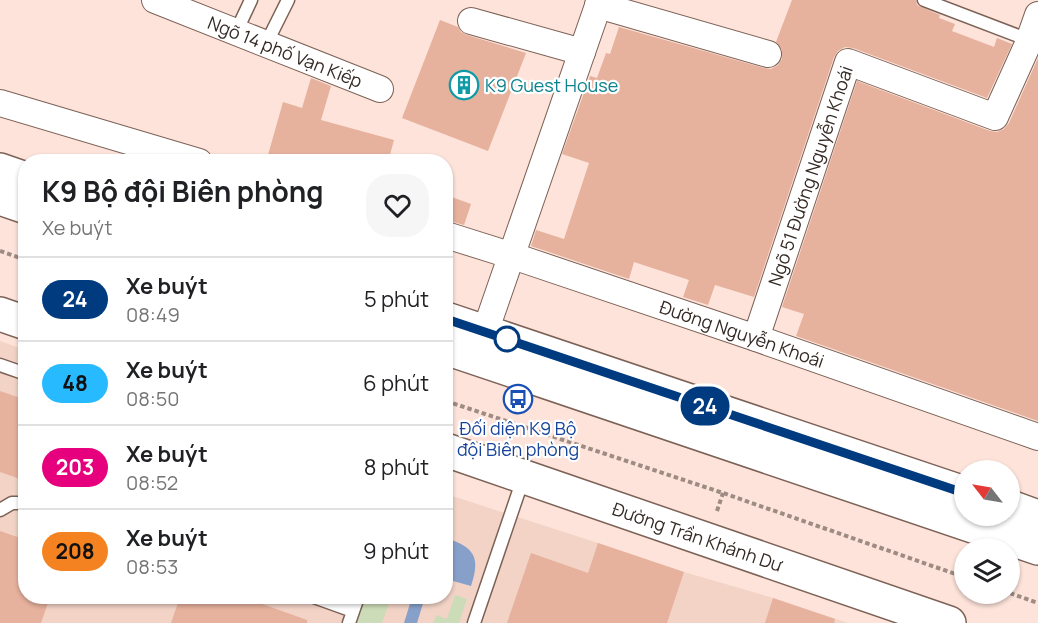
<!DOCTYPE html>
<html lang="vi">
<meta charset="utf-8">
<style>
:root{--surface:#fff;--page:#f6f6f6;--text:#202124;--muted:#757577;--line:#e0e0e0}
body{margin:0;font-family:Manrope,sans-serif;background:var(--page);color:var(--text);height:100vh;display:flex;flex-direction:column;font-size:22px;white-space:nowrap}
*{box-sizing:border-box;margin:0}
p{font-size:20px;color:var(--muted)}
.icon{flex:none;width:33px;height:33px;fill:none;stroke:currentColor;stroke-width:2;stroke-linecap:round;stroke-linejoin:round}
.map{position:relative;flex:1;overflow:hidden}
.panel{position:absolute;left:18px;top:154px;width:435px;height:450px;display:flex;flex-direction:column;background:var(--surface);border-radius:24px;box-shadow:0 2px 4px #0004}
.panel>*{flex:none}
.badge{padding:0 12px;border-radius:20px;font-size:21px;line-height:39px}
.needle{width:39px;rotate:301deg}
.fabs{position:absolute;left:954px;top:460px;display:grid;gap:12px}
.fabs a{display:grid;place-items:center;width:66px;height:66px;border-radius:50%;background:var(--surface);box-shadow:0 2px 4px #0004;font-size:30px}
.map>.badge{position:absolute;translate:-50% -50%;box-shadow:0 0 0 3px #fff}
.round{display:grid;place-items:center;flex:none;width:63px;height:63px;border-radius:24px;background:var(--page)}
.headline{display:flex;align-items:center;justify-content:space-between;height:102px;padding:0 24px}
h1{font-size:28px;font-weight:700;line-height:45px}
ul{padding:0;list-style:none}
li{display:flex;align-items:center;gap:18px;height:84px;padding:0 24px;border-top:2px solid var(--line)}
li div{flex:1}
li b{display:block;font-size:22px}
li em{font-style:normal}
li .badge{min-width:66px;font-weight:700;text-align:center}
.map>svg:first-child{display:block}
</style>
<div class="map">
<svg width="1038" height="623" viewBox="0 0 1038 623">
<rect width="100%" height="100%" fill="#fde3d9"/>
<path fill="#f2d3c6" d="M0,341l25,9 1,247h420v-103l152,49 86,29 89,26 75,25h-848z"/>
<path fill="#cddcb8" d="M455,595l12,4 -8,24h-26l3,-8 11,4z
M365,597h26l-9,26h-25z"/>
<path fill="#87a0ca" d="M446,538c28,9 35,19 25,48l-25,-7z
M412,597h13l-8,26h-13z"/>
<path fill="#e6b19d" d="M792,0h124l1,5 4,2 19,8 -1,3 16,6 -3,7 42,16 3,-9 15,6 -25,54 -134,-50 -8,-1 -7,4 -4,6 -80,240 -39,-12 -7,20 -25,-8 6,-17 -55,-18 -5,17 -98,-33 5,-16 28,9 25,-76 -27,-9 28,-78 7,2 9,-25 4,1 9,-27 145,41 7,1 7,-4 4,-6v-9l-6,-8z
M440,20l18,7 3,5 6,3 59,18 -38,98 -86,-33z
M1038,58v363l-242,-85 8,-22 -22,-7 75,-226 133,50 7,1 7,-3 5,-6z
M311,78l20,8 -10,34 73,20 -6,22h-122l17,-60 19,6z
M446,195l25,9 -7,21 -18,-5z
M0,391l26,9v81l-26,-9z
M0,531l26,9v57h24l-9,26h-41z
M598,543l86,29 -17,51h-160l24,-70 57,20z
M180,597h63l64,23v3h-136z
M773,598l62,21 -1,4h-69z"/>
<g fill="none" stroke-linecap="round" stroke-linejoin="round">
<g stroke="#7c6156" stroke-width="15">
<path id="lane" d="M924,0l105,40
M236,32l15,-32
M266,44l22,-44
M0,365l26,9
M0,510l12,-7h14
M314,597l39,14
M349,623l9,-26
M474,623l49,-144"/>
</g>
<g stroke="#7c6156" stroke-width="28">
<g id="street">
<path id="s1" d="M155,0l225,89"/>
<path d="M598,5l170,49"/>
<path d="M471,21l111,31"/>
<path d="M0,103l199,59"/>
<path id="s2" d="M446,235l67,21 243,82 282,99"/>
<path d="M485,332l115,-332"/>
<path id="s3" d="M756,338l92,-276 147,55 32,-71 11,-31"/>
</g>
</g>
<g stroke="#7c6156" stroke-width="36">
<g id="secondary">
<path d="M0,314l26,9"/>
<path id="s4" d="M446,450l503,173"/>
</g>
</g>
<g stroke="#7c6156" stroke-width="36">
<path id="primary" d="M0,170l26,9
M0,198l26,9
M446,319l518,174
M446,348l592,200
M1010,507l28,10"/>
</g>
<path stroke="#9e8b83" stroke-width="4" stroke-dasharray="4.5 3" stroke-linecap="butt" d="M0,251l26,9
M446,401l277,92 241,84
M717,511l6,-18
M1010,593l28,10"/>
<use href="#lane" stroke="#fff" stroke-width="12"/>
<use href="#street" stroke="#fff" stroke-width="26"/>
<use href="#secondary" stroke="#fff" stroke-width="33"/>
<use href="#primary" stroke="#fff" stroke-width="33"/>
</g>
<g fill="none" stroke-linecap="round" stroke-linejoin="round">
<g stroke="#fff" stroke-width="14">
<path id="line" d="M446,319l518,174"/>
</g>
<use href="#line" stroke="#003b80" stroke-width="9"/>
</g>
<defs>
<g id="building-ring" transform="scale(1.5)"><circle r="9.5" fill="#fff" stroke="#0f9aa8" stroke-width="1.5"/><path d="M-4-6H4V6H1V3H-1V6H-4ZM-2.5-4.3h1.7v1.8h-1.7ZM.8-4.3h1.7v1.8H.8ZM-2.5-1h1.7V.8h-1.7ZM.8-1h1.7V.8H.8Z" fill="#0f9aa8"/></g>
<g id="bus-ring" transform="scale(1.5)"><circle r="9.5" fill="#fff" stroke="#1a4fb4" stroke-width="1.5"/><path d="M-5-6H5V4H4V6H2V4H-2V6H-4V4H-5ZM-3.5-4V0h7V-4ZM-3.5 1.2v1.5H-2V1.2ZM2 1.2v1.5H3.5V1.2Z" fill="#1a4fb4"/></g>
</defs>
<g fill-rule="evenodd">
<use href="#building-ring" x="464" y="85"/>
<use href="#bus-ring" x="518" y="399"/>
</g>
<circle fill="#fff" stroke="#003b80" stroke-width="3" cx="507" cy="339" r="12"/>
<g text-anchor="middle" dominant-baseline="central" stroke-width="4.5" stroke-linejoin="round" paint-order="stroke">
<g font-size="18" fill="#342924" stroke="#fff">
<text stroke="none"><textPath href="#s1" startOffset="140">Ngõ 14 phố Vạn Kiếp</textPath></text>
<text stroke="none"><textPath href="#s3" startOffset="171">Ngõ 51 Đường Nguyễn Khoái</textPath></text>
<text stroke="none"><textPath href="#s2" startOffset="312">Đường Nguyễn Khoái</textPath></text>
<text stroke="none"><textPath href="#s4" startOffset="266">Đường Trần Khánh Dư</textPath></text>
</g>
<g font-size="18" fill="#0d838f" stroke="#fff" text-anchor="start">
<text x="485" y="85">K9 Guest House</text>
</g>
<g font-size="18" fill="#164399" stroke="#fff">
<text x="518" y="428">Đối diện K9 Bộ<tspan x="518" dy="21">đội Biên phòng</tspan></text>
</g>
</g>
</svg>
<div class="fabs">
<a><svg class="needle" viewBox="-14 -14 28 28"><path d="M0-13l5 13h-10z" fill="#e53935"/><path d="M0 13l5-13h-10z" fill="#757577"/></svg></a>
<a><svg class="icon" aria-label="layers" viewBox="0 0 24 24"><path d="M12 4l9 5-9 5-9-5zM3 14l9 5 9-5"/></svg></a>
</div>
<b class="badge" style="left:705px;top:406px;background:#003b80;color:#fff">24</b>
<section class="panel">
<div class="headline"><div><h1>K9 Bộ đội Biên phòng</h1><p>Xe buýt</p></div><a class="round"><svg class="icon" aria-label="heart" viewBox="0 0 24 24"><path d="M12 20l-8-8c-3-5 5-10 8-4 3-6 11-1 8 4z"/></svg></a></div>
<ul>
<li><span class="badge" style="background:#003b80;color:#fff">24</span><div><b>Xe buýt</b><p>08:49</p></div><em>5 phút</em></li>
<li><span class="badge" style="background:#27baff;color:#111">48</span><div><b>Xe buýt</b><p>08:50</p></div><em>6 phút</em></li>
<li><span class="badge" style="background:#e6007e;color:#fff">203</span><div><b>Xe buýt</b><p>08:52</p></div><em>8 phút</em></li>
<li><span class="badge" style="background:#f58220;color:#111">208</span><div><b>Xe buýt</b><p>08:53</p></div><em>9 phút</em></li>
</ul>
</section>
</div>
